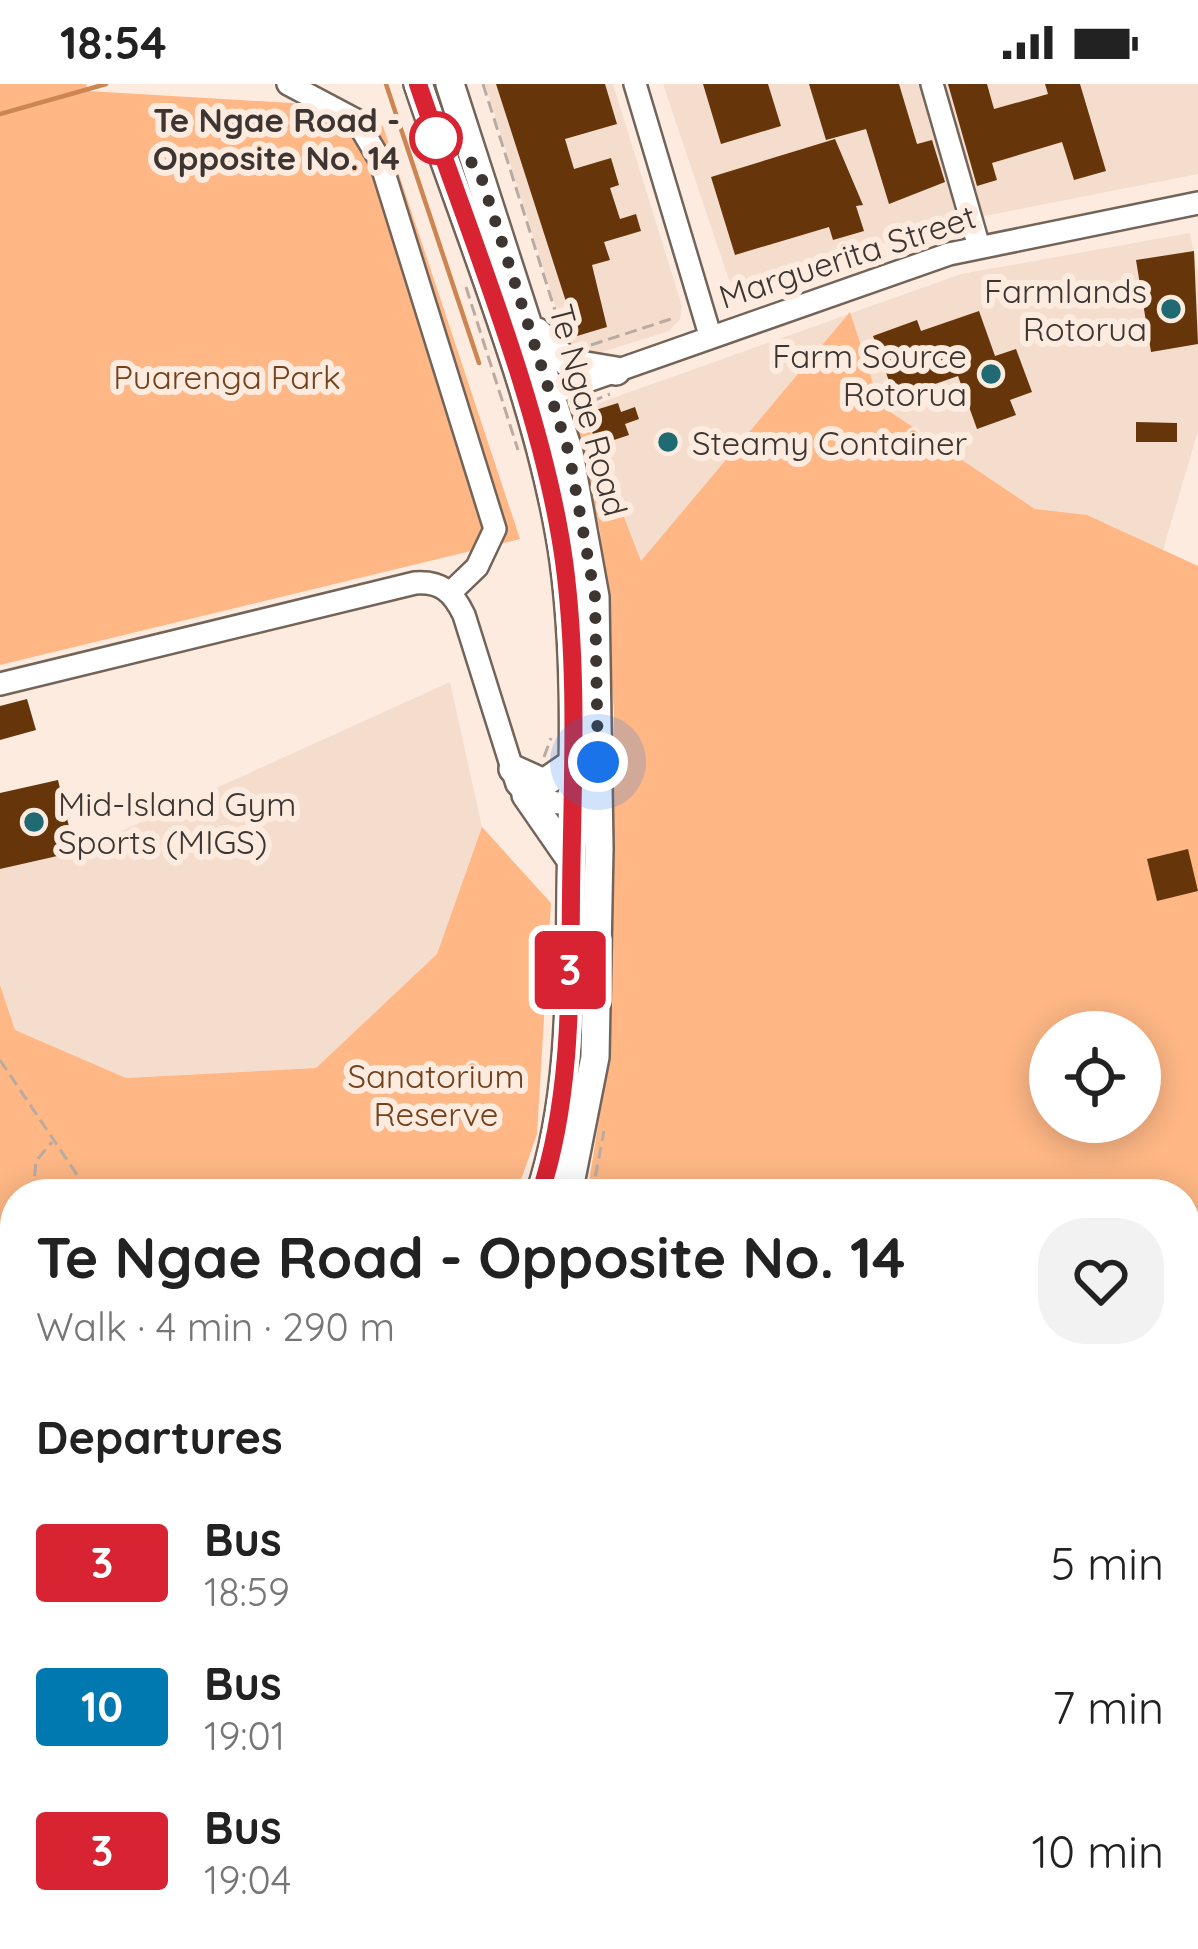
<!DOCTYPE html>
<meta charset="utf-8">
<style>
:root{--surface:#fff;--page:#f2f2f2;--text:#222;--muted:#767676}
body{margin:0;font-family:Quicksand,sans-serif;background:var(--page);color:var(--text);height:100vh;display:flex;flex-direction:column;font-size:45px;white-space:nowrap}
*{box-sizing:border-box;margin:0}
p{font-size:39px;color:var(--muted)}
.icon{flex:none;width:66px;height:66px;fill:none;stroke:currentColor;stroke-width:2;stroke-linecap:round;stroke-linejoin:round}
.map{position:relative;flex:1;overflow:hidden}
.drawer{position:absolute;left:0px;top:1095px;width:1200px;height:771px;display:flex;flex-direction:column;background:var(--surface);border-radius:48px 48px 0 0;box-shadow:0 6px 30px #0003}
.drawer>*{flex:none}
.badge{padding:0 24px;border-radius:9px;font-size:42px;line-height:78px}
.tools{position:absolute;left:1029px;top:927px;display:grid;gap:24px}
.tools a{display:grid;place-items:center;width:132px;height:132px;border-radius:50%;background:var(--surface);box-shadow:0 6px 30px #0003;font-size:60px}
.you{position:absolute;width:60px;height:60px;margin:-30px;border:9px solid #fff;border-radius:50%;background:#1a73e8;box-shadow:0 0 0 18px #1a73e833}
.map>.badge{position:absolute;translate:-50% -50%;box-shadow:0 0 0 6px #fff}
h2{padding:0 36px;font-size:45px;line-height:108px}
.round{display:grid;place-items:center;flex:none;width:126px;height:126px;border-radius:48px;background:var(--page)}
.head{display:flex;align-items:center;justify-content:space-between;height:204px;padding:0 36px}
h1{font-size:57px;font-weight:800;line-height:90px}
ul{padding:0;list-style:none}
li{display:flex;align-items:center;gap:36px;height:144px;padding:0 36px}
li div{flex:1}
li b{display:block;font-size:45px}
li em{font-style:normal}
li .badge{min-width:132px;font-weight:700;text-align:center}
.status{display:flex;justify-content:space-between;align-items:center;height:84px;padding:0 60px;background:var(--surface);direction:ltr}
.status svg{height:33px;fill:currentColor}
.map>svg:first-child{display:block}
</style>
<div class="status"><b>18:54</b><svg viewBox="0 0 49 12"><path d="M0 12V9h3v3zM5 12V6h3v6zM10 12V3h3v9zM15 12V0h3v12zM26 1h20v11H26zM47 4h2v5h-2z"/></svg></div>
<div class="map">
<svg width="1198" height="1865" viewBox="0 0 1198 1865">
<rect width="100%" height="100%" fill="#fdebdf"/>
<path fill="#f5ddcd" d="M485,0h128l69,222 -2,13 -11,12 -83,26 -18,-11z
M663,0h535v90l-244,48 -211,64 -14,-6z
M1190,149l8,41v157l-35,119 -49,-23 -79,-18 -155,-104 -239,157 -59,-153 379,-135z
M450,598l32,145 -45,127 -121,114 -190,10 -111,-48 -15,-45v-116l75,-17z
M677,1851h212l17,14h-213z"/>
<path fill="#feb785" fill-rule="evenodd" d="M0,0h86l2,7 270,16 25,19 137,413 -520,126z
M850,228l30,93 155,104 52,6 111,51v1383h-292l-17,-14h296v-741h-598l21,-131 6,-350 -14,-182 -24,-100 6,-22 59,152zM1050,948h90v90h-90z
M482,743l69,76 -14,231 -21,60h-501v741h50l-6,14h-59v-964l15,45 111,48 190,-10 121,-114z
M135,1851h409v14h-415z"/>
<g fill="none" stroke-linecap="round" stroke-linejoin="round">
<path stroke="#cb8652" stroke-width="4.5" d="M386,0l93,279
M0,30l106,-30
M0,1544l7,-49"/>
</g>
<path fill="#66350a" d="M496,0h109l12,40 -52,15 9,30 37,-11 8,27 -9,3 10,31 16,-5 5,17 -37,11 6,18 -18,5 15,62 -30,9z
M703,0h65l13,42 -60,18z
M809,0h90l18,60 15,-4 13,42 -56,22 -23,-75 -40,11z
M948,0h39l7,25 54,-15 -3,-10h35l26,87 -32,9 -12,-38 -70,21 5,17 -20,6z
M835,55l28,66 -7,1 8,25 -31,9 -4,-13 -94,28 -24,-78z
M1194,167l4,93 -47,8 -15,-92z
M979,227l16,45 21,-7 16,43 -22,8 6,15 -39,14 -19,-53 -63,22 -22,-62 44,-16 4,11z
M618,319l3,9 14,-5 4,12 -14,5 4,11 -18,6 3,10 -14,5 -14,-43z
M1136,338l41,1v19h-41z
M27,615l9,31 -36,10v-34z
M58,696l17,72 -75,17v-76z
M1188,765l10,42 -41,10 -10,-42z
M755,1851h60l17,14h-89z"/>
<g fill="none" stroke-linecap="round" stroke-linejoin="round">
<g stroke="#736459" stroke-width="26">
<path id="minor" d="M288,0l68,36 24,40 115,369 -18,38 -27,26
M635,0l75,251
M932,0l47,163
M539,314l410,-144 249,-51
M0,600l415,-101c26,-2 38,9 49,32l53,169c17,21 44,20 68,19
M643,1851l17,14
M579,1865v-14"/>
</g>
<g stroke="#736459" stroke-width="32">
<path id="major" d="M418,0c49,147 125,326 146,477 15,111 8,225 7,336 -1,97 0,204 -31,297
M450,0l119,369 26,144 4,251 -4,209 -27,137
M537,248l31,31 48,8
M513,685l31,14 29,-20
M526,711l45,65
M83,1865l6,-14
M110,1865l6,-14"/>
</g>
<path stroke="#b9aba2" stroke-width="3" stroke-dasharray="12 6" stroke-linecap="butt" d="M483,0l76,239
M466,203l52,163
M591,261l83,-27
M579,328l1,-6 30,-12
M544,673l7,-19
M0,976l90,134
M33,1110l3,-33 16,-19
M592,1110l12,-63
M0,1227l15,-45
M0,1809l15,-1
M34,1865l9,-14
M547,1865v-14
M609,1865h10"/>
<use href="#minor" stroke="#fff" stroke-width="21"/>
<use href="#major" stroke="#fff" stroke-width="27"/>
</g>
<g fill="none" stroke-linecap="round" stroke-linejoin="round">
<g stroke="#fff" stroke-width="27">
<path id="line" d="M418,0c50,148 125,325 146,477 15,110 8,225 7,336 -1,97 0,204 -31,297"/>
</g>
<use href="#line" stroke="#d82332" stroke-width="18"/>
<path stroke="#3c3531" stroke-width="12" stroke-dasharray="0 21.6" d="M436,54l42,29 91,286 26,144 3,165"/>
</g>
<circle fill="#fff" stroke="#d82332" stroke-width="6" cx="436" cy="54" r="24"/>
<g fill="#1f6a73" stroke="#fdebdf" stroke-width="4.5">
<circle cx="1171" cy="225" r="12"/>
<circle cx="991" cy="290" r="12"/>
<circle cx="668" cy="358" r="12"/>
<circle cx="34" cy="738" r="12"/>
</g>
<g text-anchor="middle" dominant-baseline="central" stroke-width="12" stroke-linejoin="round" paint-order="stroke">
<g font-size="33" font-weight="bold" fill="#3c3531" stroke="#fdebdf" text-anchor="end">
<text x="400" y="35">Te Ngae Road -<tspan x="400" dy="38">Opposite No. 14</tspan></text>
</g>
<g font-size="33" fill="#3c3531" stroke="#fdebdf">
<text transform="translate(847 172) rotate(-18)">Marguerita Street</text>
<text transform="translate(589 326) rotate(75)">Te Ngae Road</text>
</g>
<g font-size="33" fill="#3c3531" stroke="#fdebdf" text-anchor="end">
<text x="1147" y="206">Farmlands<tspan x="1147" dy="38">Rotorua</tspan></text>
<text x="967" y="271">Farm Source<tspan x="967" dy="38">Rotorua</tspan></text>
<text x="692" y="358" text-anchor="start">Steamy Container</text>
<text x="58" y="719" text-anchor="start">Mid-Island Gym<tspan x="58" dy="38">Sports (MIGS)</tspan></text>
</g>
<g font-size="33" fill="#71421d" stroke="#fdebdf">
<text x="227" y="292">Puarenga Park</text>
<text x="436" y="991">Sanatorium<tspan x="436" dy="38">Reserve</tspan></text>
</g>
</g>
</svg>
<div class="tools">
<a><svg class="icon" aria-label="locate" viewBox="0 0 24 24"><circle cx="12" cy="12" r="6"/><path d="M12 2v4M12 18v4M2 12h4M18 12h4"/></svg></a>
</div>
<div class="you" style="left:598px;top:678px"></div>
<b class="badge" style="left:570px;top:886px;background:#d82332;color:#fff">3</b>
<section class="drawer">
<div class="head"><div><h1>Te Ngae Road - Opposite No. 14</h1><p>Walk · 4 min · 290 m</p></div><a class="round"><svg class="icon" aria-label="heart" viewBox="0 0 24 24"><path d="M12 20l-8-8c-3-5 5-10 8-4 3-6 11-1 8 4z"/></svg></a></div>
<h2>Departures</h2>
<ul>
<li><span class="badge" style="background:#d82332;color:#fff">3</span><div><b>Bus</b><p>18:59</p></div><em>5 min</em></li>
<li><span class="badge" style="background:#0079b0;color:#fff">10</span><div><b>Bus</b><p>19:01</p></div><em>7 min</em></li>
<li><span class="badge" style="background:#d82332;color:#fff">3</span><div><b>Bus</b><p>19:04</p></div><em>10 min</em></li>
</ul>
</section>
</div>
